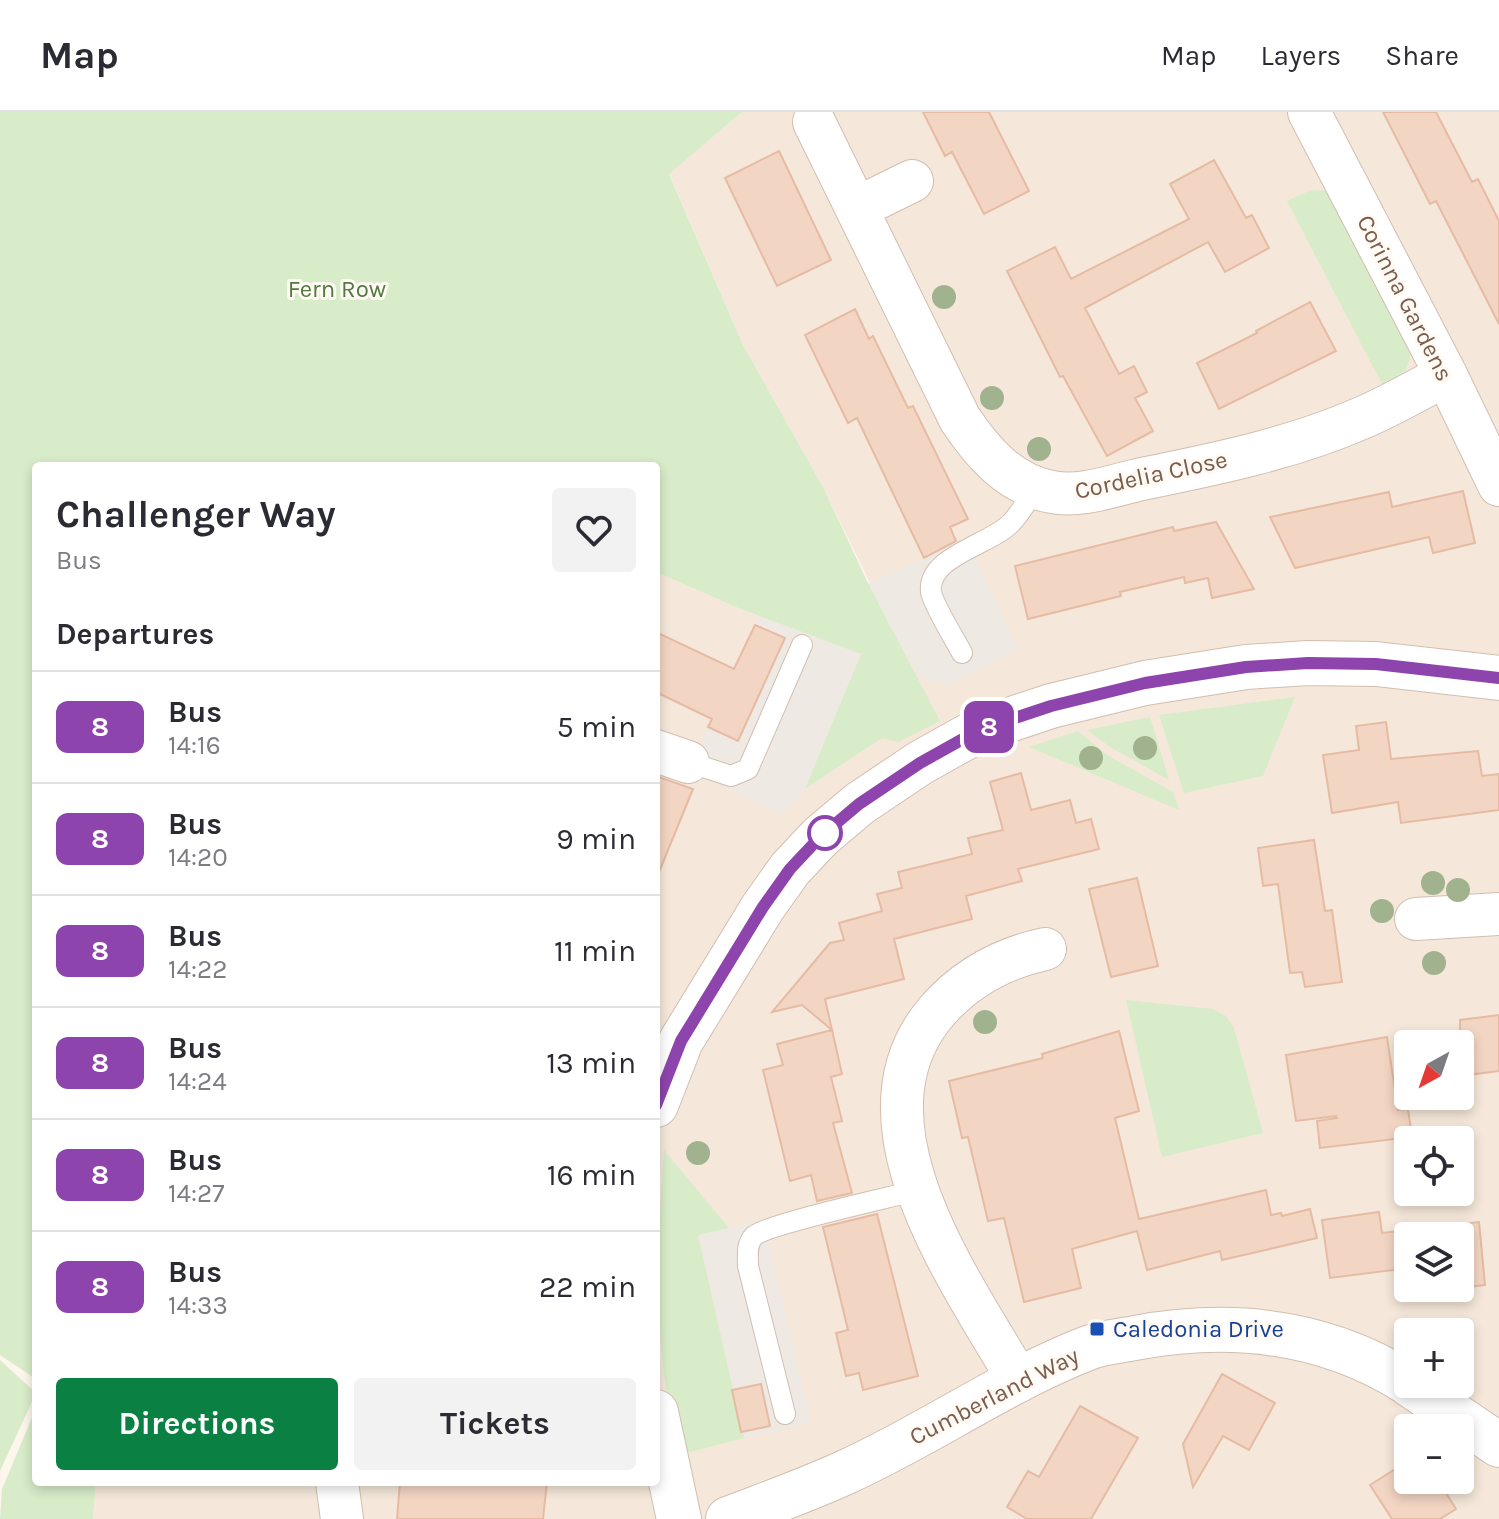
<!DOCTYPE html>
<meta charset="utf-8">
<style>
:root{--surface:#fff;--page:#f2f2f3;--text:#2b2b33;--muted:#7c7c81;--line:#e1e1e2;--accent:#0b8043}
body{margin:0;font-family:Karla,sans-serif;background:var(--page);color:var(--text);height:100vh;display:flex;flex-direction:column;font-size:30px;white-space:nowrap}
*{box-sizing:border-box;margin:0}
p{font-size:26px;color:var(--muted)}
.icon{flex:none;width:44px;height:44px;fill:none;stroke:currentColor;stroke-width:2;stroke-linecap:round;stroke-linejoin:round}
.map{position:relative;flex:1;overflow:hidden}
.sheet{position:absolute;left:32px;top:350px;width:628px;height:1024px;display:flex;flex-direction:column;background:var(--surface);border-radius:8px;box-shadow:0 4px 12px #0003}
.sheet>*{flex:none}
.badge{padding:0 16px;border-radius:12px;font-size:28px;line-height:52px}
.needle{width:52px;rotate:220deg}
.tools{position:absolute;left:1394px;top:918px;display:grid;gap:16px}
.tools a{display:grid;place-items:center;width:80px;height:80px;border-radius:8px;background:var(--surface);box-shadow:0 4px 12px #0003;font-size:40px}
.map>.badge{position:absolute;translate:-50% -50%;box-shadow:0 0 0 4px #fff}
h2{padding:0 24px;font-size:30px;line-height:72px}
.round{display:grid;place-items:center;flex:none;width:84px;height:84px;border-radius:8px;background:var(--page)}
.headline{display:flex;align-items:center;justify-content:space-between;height:136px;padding:0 24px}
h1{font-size:38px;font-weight:700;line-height:60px}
.button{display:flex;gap:16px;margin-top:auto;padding:16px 24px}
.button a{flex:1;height:92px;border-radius:8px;background:var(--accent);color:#fff;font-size:32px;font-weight:700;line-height:92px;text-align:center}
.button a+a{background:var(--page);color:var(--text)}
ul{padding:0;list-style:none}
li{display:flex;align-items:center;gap:24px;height:112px;padding:0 24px;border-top:2px solid var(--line)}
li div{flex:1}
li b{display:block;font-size:30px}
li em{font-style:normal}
li .badge{min-width:88px;font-weight:700;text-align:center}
header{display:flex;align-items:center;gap:48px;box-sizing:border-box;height:112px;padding:0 40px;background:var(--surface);border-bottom:2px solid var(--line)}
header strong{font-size:38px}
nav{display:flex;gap:44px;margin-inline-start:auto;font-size:28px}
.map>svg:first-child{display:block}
</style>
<header>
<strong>Map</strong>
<nav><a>Map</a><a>Layers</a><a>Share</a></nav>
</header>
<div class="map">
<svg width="1499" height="1407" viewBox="0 0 1499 1407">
<rect width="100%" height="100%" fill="#fdf6ec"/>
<path fill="#f5e8da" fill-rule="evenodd" d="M742,0h757v1407h-1406l3,-37h560v-910l82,36 123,46 31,-26 -68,-139 -81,-144 -74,-172zM1408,932h52v52h-52zM1408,1028h52v52h-52zM1408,1124h52v52h-52zM1408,1220h52v52h-52zM1408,1316h52v52h-52z"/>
<path fill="#efe9e4" d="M966,426l52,111 -71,36 -28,-7 -51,-94z
M759,504l102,38 -56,135 -23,25 -74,-34 -14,-21z
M764,1108l47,203 -67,15 -46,-204z"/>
<path fill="#d8ecc9" d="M0,0h742l-73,62 74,171 81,144 44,94 72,138 -42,21 -16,-4 -77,51 56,-135 -123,-46 -82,-36v-106h-620v913l-36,-24z
M1311,78l20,1 80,158 -2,13 -7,17 -18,9 -97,-187z
M1295,585l-32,79 -79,17 -25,-78z
M1150,605l19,63 -59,-33 -23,-17z
M1078,619l29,24 66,37 6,18 -150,-63z
M1126,888l87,9 13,7 8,12 29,105 -101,24z
M664,1038l65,78 -31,7 46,203 -62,16c-31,-90 -25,-210 -18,-304z
M0,1248l36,33 -36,78z
M36,1296v74h60l-3,37h-93l2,-30z"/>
<path fill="#f3d5c3" stroke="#e6bba3" stroke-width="2" d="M923,0h66l40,79 -45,23 -32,-62 -7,4z
M1383,0h53l36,70 6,-3 21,42v103l-63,-123 -6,3z
M779,39l52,109 -54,26 -52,-108z
M1214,48l32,58 6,-3 17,33 -44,24 -17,-30 -123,66 34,66 15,-8 13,26 -12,6 18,33 -46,25 -44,-80 -3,1 -53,-106 48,-24 16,32 118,-60 -19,-35z
M1310,190l26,49 -117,58 -22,-46 60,-30 -1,-2z
M855,197l14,30 4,-3 35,72 5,-2 55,113 -18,8 6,14 -32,17 -67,-140 -9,5 -43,-88z
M1463,379l12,52 -42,10 -4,-16 -134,31 -25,-51 119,-25 3,15z
M1216,410l38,67 -42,9 -4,-20 -23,5 -1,-6 -64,15 1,4 -93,23 -13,-53 158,-39 1,4z
M755,513l30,13 -47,103 -30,-14 4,-8 -56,-27v-60l78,37z
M1386,610l5,37 87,-8 4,25 17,-2v36l-98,13 -3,-21 -66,11 -9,-58 36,-5 -3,-24z
M1021,661l10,37 39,-10 6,23 15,-4 8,30 -81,20 4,12 -56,15 6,23 -78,20 10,40 -79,20 17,75 -11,3 11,44 -9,2 19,70 -35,8 -6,-26 -21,6 -27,-111 20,-5 -6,-21 55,-14 -30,-25 -30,7 58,-69 14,-3 -5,-17 43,-12 -5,-17 25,-6 -4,-16 74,-18 -4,-16 35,-8 -13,-48z
M656,664l37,13 -36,88h-1z
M1314,728l11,71 7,-1 10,72 -37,5 -3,-15 -12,1 -12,-89 -15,2 -5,-38z
M1137,766l21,88 -47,11 -22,-88z
M1499,903v56l-39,5v-56z
M1119,919l20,80 -24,7 24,101 127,-29 5,25 10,-2 1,3 28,-7 7,29 -95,22 -2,-9 -73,19 -10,-39 -65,18 9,39 -57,14 -20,-84 -16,3 -20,-84 -6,1 -13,-57 94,-23 -1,-4z
M1387,925l11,73 10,-1 4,28 -92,11 -3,-27 20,-3 -1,-2 -40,5 -10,-66z
M1379,1100l3,21 97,-11 6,63 -66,8 -1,-5h42v-52h-52v45l-5,1 -2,-13 -71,9 -8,-58z
M877,1102l41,162 -55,14 -4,-17 -13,3 -10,-43 12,-3 -25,-103z
M1222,1262l53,29 -26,47 -26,-14 -30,51 -10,-43z
M761,1272l9,42 -29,6 -9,-42z
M1080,1294l58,32 -47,81h-64l-20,-12 21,-36 11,6z
M1408,1349v19h30l18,29 -16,10h-48l-22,-34z
M400,1370h147l-4,37h-146z"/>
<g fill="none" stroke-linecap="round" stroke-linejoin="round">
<g stroke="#d1beb0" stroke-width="22">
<path id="service" d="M962,541c-7,-13 -29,-49 -31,-61 -4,-36 59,-47 80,-69 10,-10 17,-24 25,-35
M688,650l43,14 17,-7 54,-124
M785,1302l-37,-148c0,-10 -2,-22 6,-30 13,-12 138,-39 164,-46"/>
</g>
<g stroke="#d1beb0" stroke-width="44">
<path id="minor" d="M1309,0l137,263 53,110
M814,10l146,297c22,33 50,66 92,73 29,6 62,-7 90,-13 74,-15 152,-31 222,-62 28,-12 55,-28 82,-42
M857,96l55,-27
M656,639l32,11
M1416,807l83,-5
M1019,1269c-58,-100 -176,-261 -82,-370 29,-33 66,-53 108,-62
M337,1370l5,37"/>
</g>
<g stroke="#d1beb0" stroke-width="46">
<path id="tertiary" d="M656,993l25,-64 82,-134 27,-38 30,-32 39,-33 61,-41 59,-33 72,-24 94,-23 101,-16 62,-4 68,1 123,14
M1409,1272l90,61
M656,1300l23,107
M728,1407c39,-15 79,-29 118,-47 82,-37 157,-91 242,-124 14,-6 32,-7 47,-10 97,-18 189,-8 273,45"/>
</g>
<use href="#service" stroke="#fff" stroke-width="20"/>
<use href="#minor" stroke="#fff" stroke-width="42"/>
<use href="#tertiary" stroke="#fff" stroke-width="44"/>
</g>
<g fill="#a0b28e">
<circle cx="944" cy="185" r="12"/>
<circle cx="992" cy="286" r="12"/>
<circle cx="1039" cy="337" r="12"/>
<circle cx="1145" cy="636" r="12"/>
<circle cx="1091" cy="646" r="12"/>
<circle cx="1433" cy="771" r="12"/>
<circle cx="1458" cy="778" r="12"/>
<circle cx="1382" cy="799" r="12"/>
<circle cx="1434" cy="851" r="12"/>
<circle cx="985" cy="910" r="12"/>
<circle cx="698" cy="1041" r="12"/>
</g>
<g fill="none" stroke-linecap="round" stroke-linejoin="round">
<g stroke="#fff" stroke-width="18">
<path id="line" d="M656,993l25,-64 82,-134 27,-38 30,-32 39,-33 61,-41 59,-33 72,-24 94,-23 101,-16 62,-4 68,1 123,14"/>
</g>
<use href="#line" stroke="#8e44ad" stroke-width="12"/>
</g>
<circle fill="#fff" stroke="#8e44ad" stroke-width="4" cx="825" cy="721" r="16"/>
<rect fill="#1a4fb4" stroke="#fffaf3" stroke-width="3" x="1089" y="1209" width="16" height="16" rx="4"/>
<g text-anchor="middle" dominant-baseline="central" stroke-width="6" stroke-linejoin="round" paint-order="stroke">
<g font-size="24" fill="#537a41" stroke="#fffaf3">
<text x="337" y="177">Fern Row</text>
</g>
<g font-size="24" fill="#7a5c4d" stroke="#fffaf3">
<text transform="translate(1405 186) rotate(63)">Corinna Gardens</text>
<text transform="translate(1151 363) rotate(-12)">Cordelia Close</text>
<text transform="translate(994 1284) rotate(-27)">Cumberland Way</text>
</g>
<g font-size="24" fill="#164399" stroke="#fffaf3" text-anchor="start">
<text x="1113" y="1217">Caledonia Drive</text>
</g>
</g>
</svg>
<div class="tools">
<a><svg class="needle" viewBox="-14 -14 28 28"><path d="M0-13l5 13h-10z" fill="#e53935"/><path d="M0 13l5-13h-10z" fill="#7c7c81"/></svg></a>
<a><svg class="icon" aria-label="locate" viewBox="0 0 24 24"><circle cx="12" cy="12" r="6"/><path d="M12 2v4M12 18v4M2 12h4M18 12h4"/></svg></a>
<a><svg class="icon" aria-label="layers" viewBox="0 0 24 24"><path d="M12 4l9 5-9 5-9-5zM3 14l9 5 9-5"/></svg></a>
<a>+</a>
<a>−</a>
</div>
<b class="badge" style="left:989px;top:615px;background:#8e44ad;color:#fff">8</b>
<section class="sheet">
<div class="headline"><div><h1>Challenger Way</h1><p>Bus</p></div><a class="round"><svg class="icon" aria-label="heart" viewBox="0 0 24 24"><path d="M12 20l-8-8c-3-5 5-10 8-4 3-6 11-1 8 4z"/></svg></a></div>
<h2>Departures</h2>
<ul>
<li><span class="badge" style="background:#8e44ad;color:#fff">8</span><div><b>Bus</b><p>14:16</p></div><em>5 min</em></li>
<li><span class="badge" style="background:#8e44ad;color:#fff">8</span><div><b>Bus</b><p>14:20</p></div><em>9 min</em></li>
<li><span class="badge" style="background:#8e44ad;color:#fff">8</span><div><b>Bus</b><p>14:22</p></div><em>11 min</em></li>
<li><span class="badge" style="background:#8e44ad;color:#fff">8</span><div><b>Bus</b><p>14:24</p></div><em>13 min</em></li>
<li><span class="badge" style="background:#8e44ad;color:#fff">8</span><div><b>Bus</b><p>14:27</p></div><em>16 min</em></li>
<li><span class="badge" style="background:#8e44ad;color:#fff">8</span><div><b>Bus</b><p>14:33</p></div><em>22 min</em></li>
</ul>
<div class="button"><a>Directions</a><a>Tickets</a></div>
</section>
</div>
